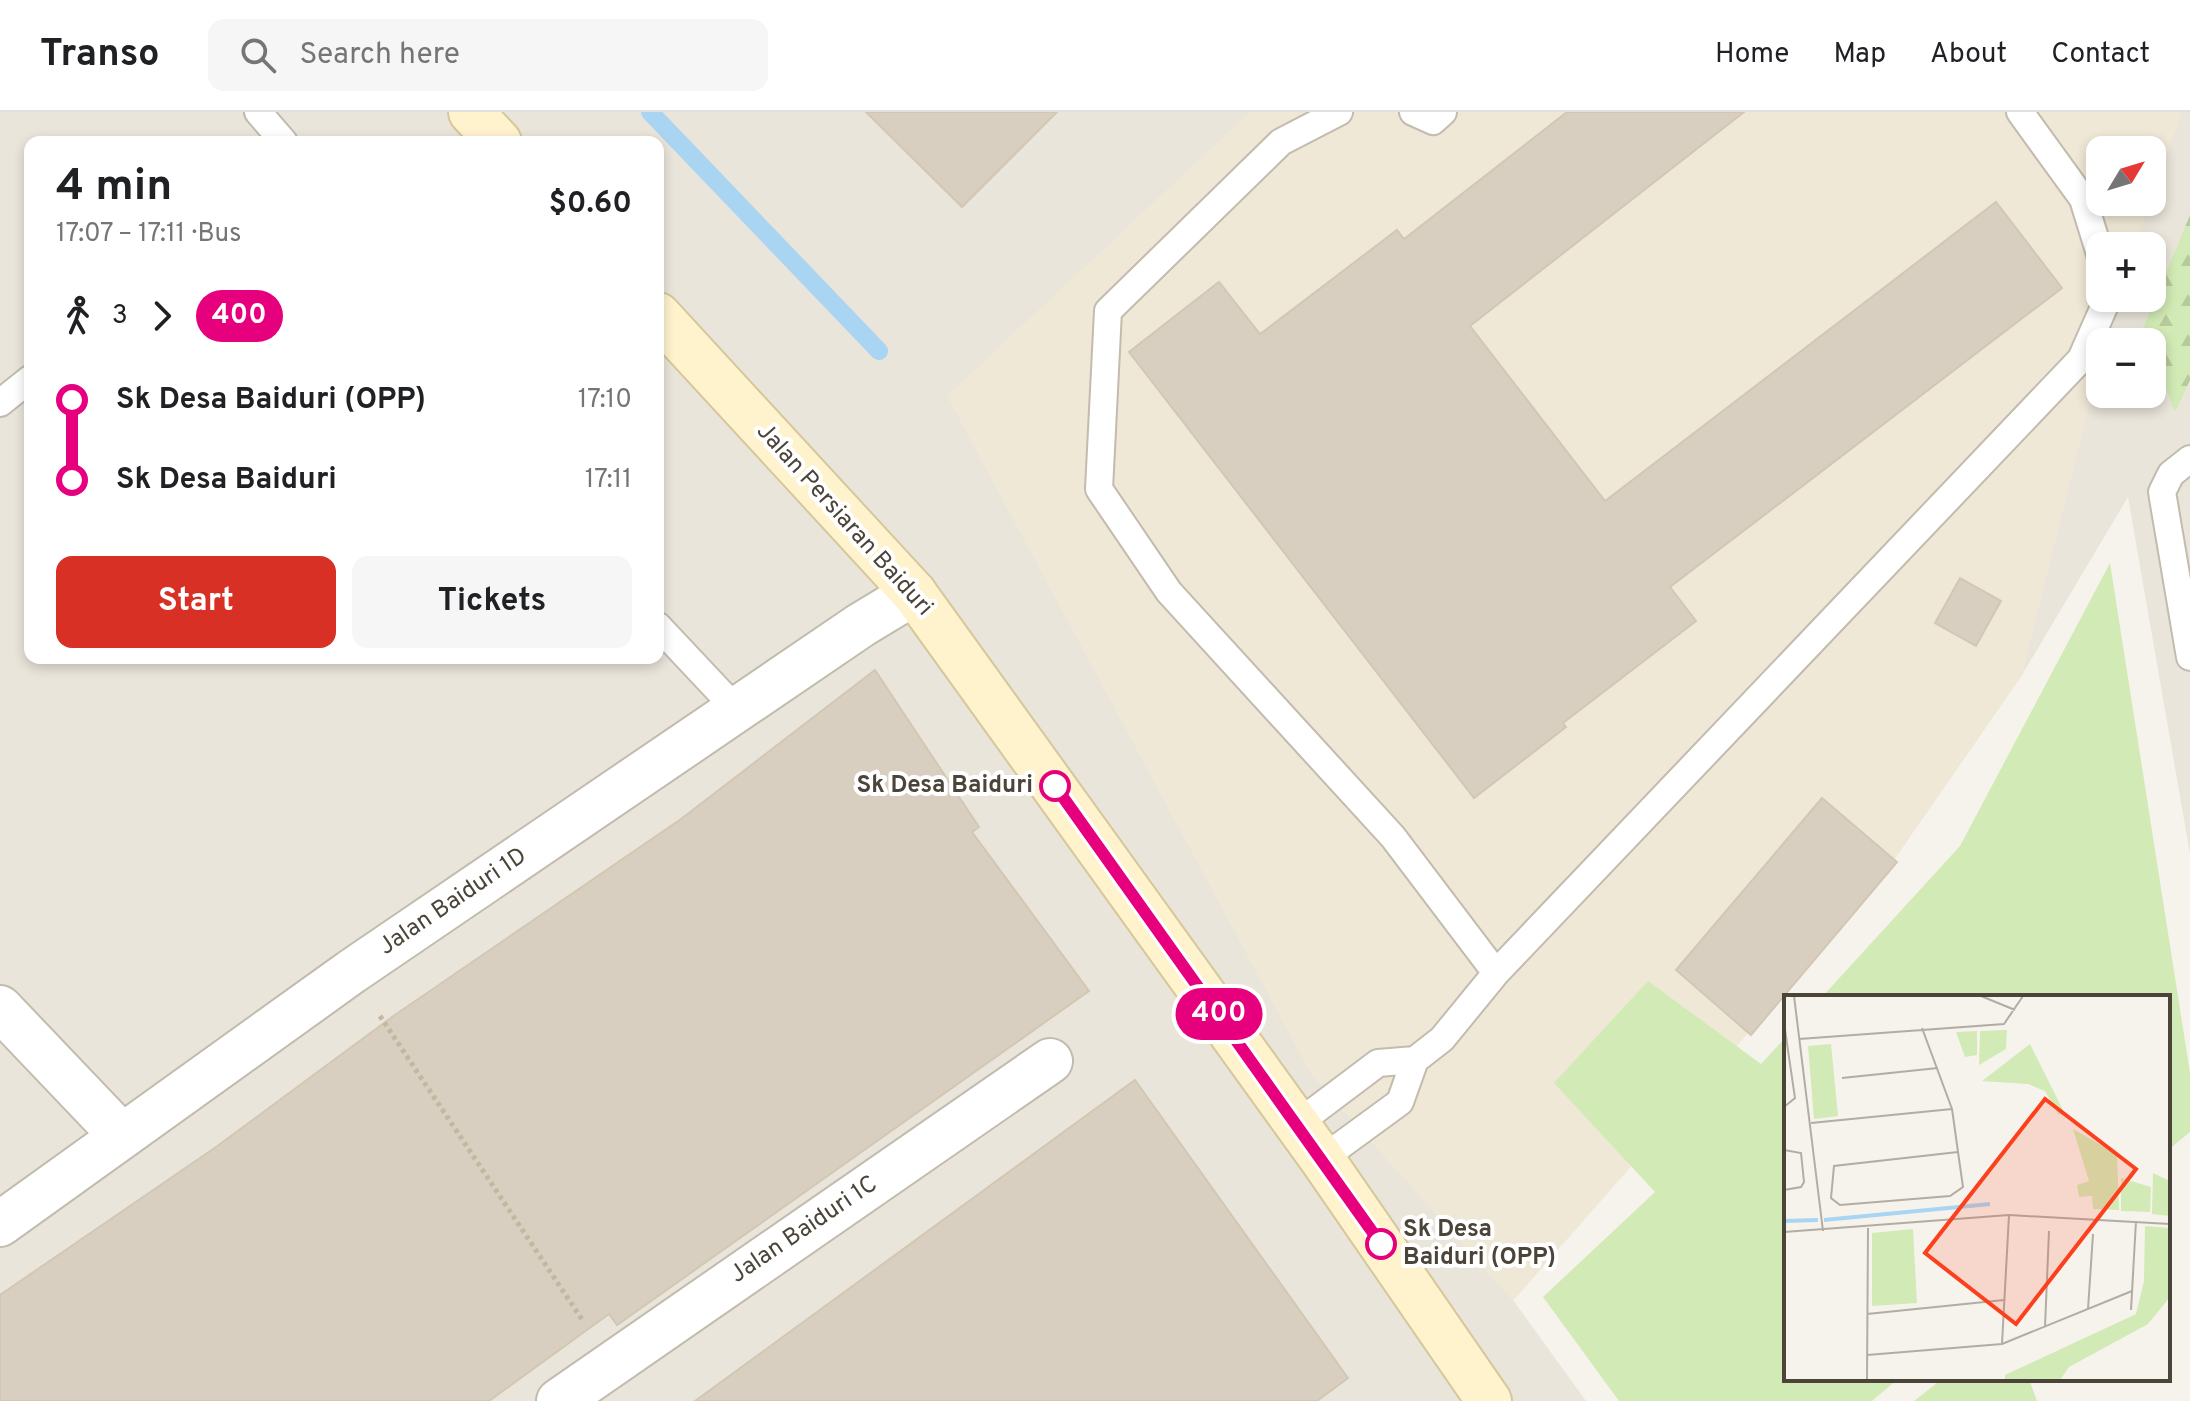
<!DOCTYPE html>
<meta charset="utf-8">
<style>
:root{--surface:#fff;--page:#f6f6f6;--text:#202124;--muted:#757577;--line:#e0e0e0;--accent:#d93025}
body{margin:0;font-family:Overpass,sans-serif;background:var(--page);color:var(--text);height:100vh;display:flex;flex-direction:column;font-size:30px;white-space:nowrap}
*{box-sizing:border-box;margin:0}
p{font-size:26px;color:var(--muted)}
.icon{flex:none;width:44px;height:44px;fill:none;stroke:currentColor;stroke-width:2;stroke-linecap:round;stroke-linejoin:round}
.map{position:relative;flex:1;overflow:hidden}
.drawer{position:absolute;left:24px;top:24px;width:640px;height:528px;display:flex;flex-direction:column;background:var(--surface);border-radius:16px;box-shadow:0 4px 12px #0003}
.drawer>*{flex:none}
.badge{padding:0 16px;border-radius:26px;font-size:28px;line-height:52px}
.needle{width:52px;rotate:52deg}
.tools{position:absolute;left:2086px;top:24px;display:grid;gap:16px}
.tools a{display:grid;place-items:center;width:80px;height:80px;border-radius:16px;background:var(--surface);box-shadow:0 4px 12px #0003;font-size:40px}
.map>.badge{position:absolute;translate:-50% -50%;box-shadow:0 0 0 4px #fff}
.legs{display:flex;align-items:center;gap:12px;height:88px;padding:0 32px;font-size:26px}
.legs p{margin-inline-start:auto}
.summary{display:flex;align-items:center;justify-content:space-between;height:136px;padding:0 32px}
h1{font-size:44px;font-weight:700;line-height:60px}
.primary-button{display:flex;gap:16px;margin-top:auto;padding:16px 32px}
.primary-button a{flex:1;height:92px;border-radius:16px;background:var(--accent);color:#fff;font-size:32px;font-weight:700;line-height:92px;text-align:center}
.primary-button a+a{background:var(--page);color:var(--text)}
ul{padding:0 32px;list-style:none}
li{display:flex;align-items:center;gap:28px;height:80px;font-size:30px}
li i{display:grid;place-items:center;width:12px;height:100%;margin:0 10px;background:currentColor}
li i::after{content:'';width:20px;height:20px;margin:-10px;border:6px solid;border-radius:50%;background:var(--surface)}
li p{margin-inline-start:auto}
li:first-child i{background:linear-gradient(#0000 50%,currentColor 0)}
li:last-child i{background:linear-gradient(currentColor 50%,#0000 0)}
header{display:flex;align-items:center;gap:48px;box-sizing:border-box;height:112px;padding:0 40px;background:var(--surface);border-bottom:2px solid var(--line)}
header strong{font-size:38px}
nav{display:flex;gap:44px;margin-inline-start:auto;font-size:28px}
.search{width:560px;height:72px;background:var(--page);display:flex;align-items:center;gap:20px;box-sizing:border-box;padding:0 28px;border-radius:16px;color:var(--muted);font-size:30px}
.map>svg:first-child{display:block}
</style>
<header>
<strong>Transo</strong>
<div class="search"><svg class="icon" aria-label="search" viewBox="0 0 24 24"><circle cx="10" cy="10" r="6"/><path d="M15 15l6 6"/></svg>Search here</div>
<nav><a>Home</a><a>Map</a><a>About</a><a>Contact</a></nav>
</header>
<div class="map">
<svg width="2190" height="1289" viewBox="0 0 2190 1289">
<defs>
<pattern id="forest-firs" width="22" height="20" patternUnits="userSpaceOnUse" patternTransform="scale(2)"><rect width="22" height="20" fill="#d2eab5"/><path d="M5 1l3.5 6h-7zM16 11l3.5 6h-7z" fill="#b6ca9c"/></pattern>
</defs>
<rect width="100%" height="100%" fill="#f6f3ec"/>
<path fill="#eae5da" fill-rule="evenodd" d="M0,0h2190v742l-62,-357 -106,178 -151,218 -358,407 73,101h-1586zM30,30h628v516h-628zM2100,38h52v52h-52zM2100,134h52v52h-52zM2100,230h52v52h-52z"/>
<path fill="#efe8d6" d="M1250,0h932l-30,83v-45h-52v52h50l-16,44h-34v52h17l-11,44h-6v22l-78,311 -151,218 -358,408 -202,-227 -364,-678z"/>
<path fill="#d2eab5" d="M2110,451l80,510v59l-22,18v-153h-346l138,-151z
M1648,869l113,83 25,-27v342h112l-26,22h-253l-76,-104 112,-105 -101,-109z
M1942,1267h87l8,22h-123z"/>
<path fill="url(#forest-firs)" d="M2190,103v165l-15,32 -23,-60v-10h-4l-5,-14z"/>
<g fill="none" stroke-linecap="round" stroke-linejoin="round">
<path stroke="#a9d4f2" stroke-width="18" d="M650,0l229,239"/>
</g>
<path fill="#d8cfc1" stroke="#d3c7b4" stroke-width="2" d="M866,0h191l-95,95z
M1567,0h177l-274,214 135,175 391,-299 66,86 -392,299 26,34 -133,102 3,4 -92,71 -345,-446 90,-70 41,52 137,-104 7,9z
M1960,466l41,23 -25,45 -41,-23z
M875,558l104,157 -7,5 117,159 -472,334 -8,-11 -120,87h-489v-106l216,-148 176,-130 289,-198z
M1822,686l75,64 -146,173 -75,-65z
M1135,968l213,298 -31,23h-622z"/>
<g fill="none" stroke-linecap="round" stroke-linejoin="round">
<g stroke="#c2bbae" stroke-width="30">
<path id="lane" d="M258,0l26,30
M1339,0l-58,30 -173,169 -9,178 70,103 224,245 103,136
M1413,0l20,9 10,-9
M2020,0l63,87 17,55
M0,291l30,-24
M2190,347l-19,15 -9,18 28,165
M658,514l78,83
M1297,1012l81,-61 37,-3
M1322,1047l78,-57 15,-42 27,-21 54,-66 585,-614 27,-61"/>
</g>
<g stroke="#c2bbae" stroke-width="48">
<path id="street" d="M0,896l121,127
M0,1112l351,-252 510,-347 53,-32
M559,1289l491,-340"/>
</g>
<g stroke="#d6c79b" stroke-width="48">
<path id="secondary" d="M471,0l28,30
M658,203l256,278 408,566 167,242"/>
</g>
<path stroke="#c4b79f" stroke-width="5" stroke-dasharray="4 4" stroke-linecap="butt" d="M380,904l203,305"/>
<use href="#lane" stroke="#fff" stroke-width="26"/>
<use href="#street" stroke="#fff" stroke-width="44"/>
<use href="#secondary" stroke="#fff3cd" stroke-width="44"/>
</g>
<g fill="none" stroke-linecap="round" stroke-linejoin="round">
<g stroke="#fff" stroke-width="18">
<path id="line-1" d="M1055,674l326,458"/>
</g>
<use href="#line-1" stroke="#e6007e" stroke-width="12"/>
</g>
<g fill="#fff" stroke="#e6007e" stroke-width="4">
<circle cx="1055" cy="674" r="14"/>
<circle cx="1381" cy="1132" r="14"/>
</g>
<g text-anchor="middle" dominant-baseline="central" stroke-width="8" stroke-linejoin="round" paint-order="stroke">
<g font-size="24" fill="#4b4439" stroke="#fff">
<text transform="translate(844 408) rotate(48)">Jalan Persiaran Baiduri</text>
<text transform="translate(453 790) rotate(-34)">Jalan Baiduri 1D</text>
<text transform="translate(804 1118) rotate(-34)">Jalan Baiduri 1C</text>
</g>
<g font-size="24" font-weight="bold" fill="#4b4439" stroke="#fff" text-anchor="end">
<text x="1033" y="674">Sk Desa Baiduri</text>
<text x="1403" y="1118" text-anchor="start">Sk Desa<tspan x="1403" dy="28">Baiduri (OPP)</tspan></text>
</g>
</g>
<g transform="translate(1784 883)">
<rect width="386" height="386" fill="#f6f3ec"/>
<path d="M223,35l-1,19 -27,16 1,-34zM193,36v24l-12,2 -9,-25zM47,49l7,72 -24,3 -6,-73zM289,134l44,25 2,56 -26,-1 -1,-13 -13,1 -2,-12 12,-4zM337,183l30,9 -1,25 -29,-1zM129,234l4,74 -45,3v-73z" fill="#d2eab5"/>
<path d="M246,49l36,72 -8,-2 -13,-23 -17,-7 -46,-3zM369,178l17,8v35l-18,-2zM361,231l25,2v69l-22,27 -79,43 -9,13h-55v-5l131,-61 8,-33z" fill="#d2eab5"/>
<path fill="none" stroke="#a9d4f2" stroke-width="4" d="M40,225l166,-16M0,226l34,-1"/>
<path fill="none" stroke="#b2ada4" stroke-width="2" d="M10,1l29,235M197,1l34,14M0,28l11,75 -11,9M138,33l30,81 1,7 5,36 5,35 -13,9 -110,9 -9,-7 3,-32 124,-14M15,44l205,-15 19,-28M58,83l96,-10M27,128l141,-14M0,155l17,3 3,29 -3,5 -17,3M0,237l225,-17 161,9M304,314l5,-75M347,315l5,-89M83,319l137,-14M261,332l4,-96M218,349l7,-129M83,360l135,-11 130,-53M83,385l1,-152"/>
<path fill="#fc3f1d" fill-opacity="0.15" stroke="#fc3f1d" stroke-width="4" d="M261,104l91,70 -120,155 -91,-71z"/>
<rect width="386" height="386" fill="none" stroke="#4b4439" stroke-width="4"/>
</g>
</svg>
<div class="tools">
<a><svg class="needle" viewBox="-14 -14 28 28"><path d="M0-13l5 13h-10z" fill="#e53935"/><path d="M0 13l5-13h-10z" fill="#757577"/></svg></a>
<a>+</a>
<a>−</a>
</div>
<b class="badge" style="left:1219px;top:902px;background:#e6007e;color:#fff">400</b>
<section class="drawer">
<div class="summary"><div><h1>4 min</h1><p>17:07 – 17:11 · Bus</p></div><b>$0.60</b></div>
<div class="legs"><svg class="icon" aria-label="walk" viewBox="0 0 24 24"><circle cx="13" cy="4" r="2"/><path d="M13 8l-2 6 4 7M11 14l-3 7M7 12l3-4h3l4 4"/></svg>3<svg class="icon" aria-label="forward" viewBox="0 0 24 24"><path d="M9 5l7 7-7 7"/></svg><b class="badge" style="background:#e6007e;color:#fff">400</b></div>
<ul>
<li><i style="color:#e6007e"></i><b>Sk Desa Baiduri (OPP)</b><p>17:10</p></li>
<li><i style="color:#e6007e"></i><b>Sk Desa Baiduri</b><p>17:11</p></li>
</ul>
<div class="primary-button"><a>Start</a><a>Tickets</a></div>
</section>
</div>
